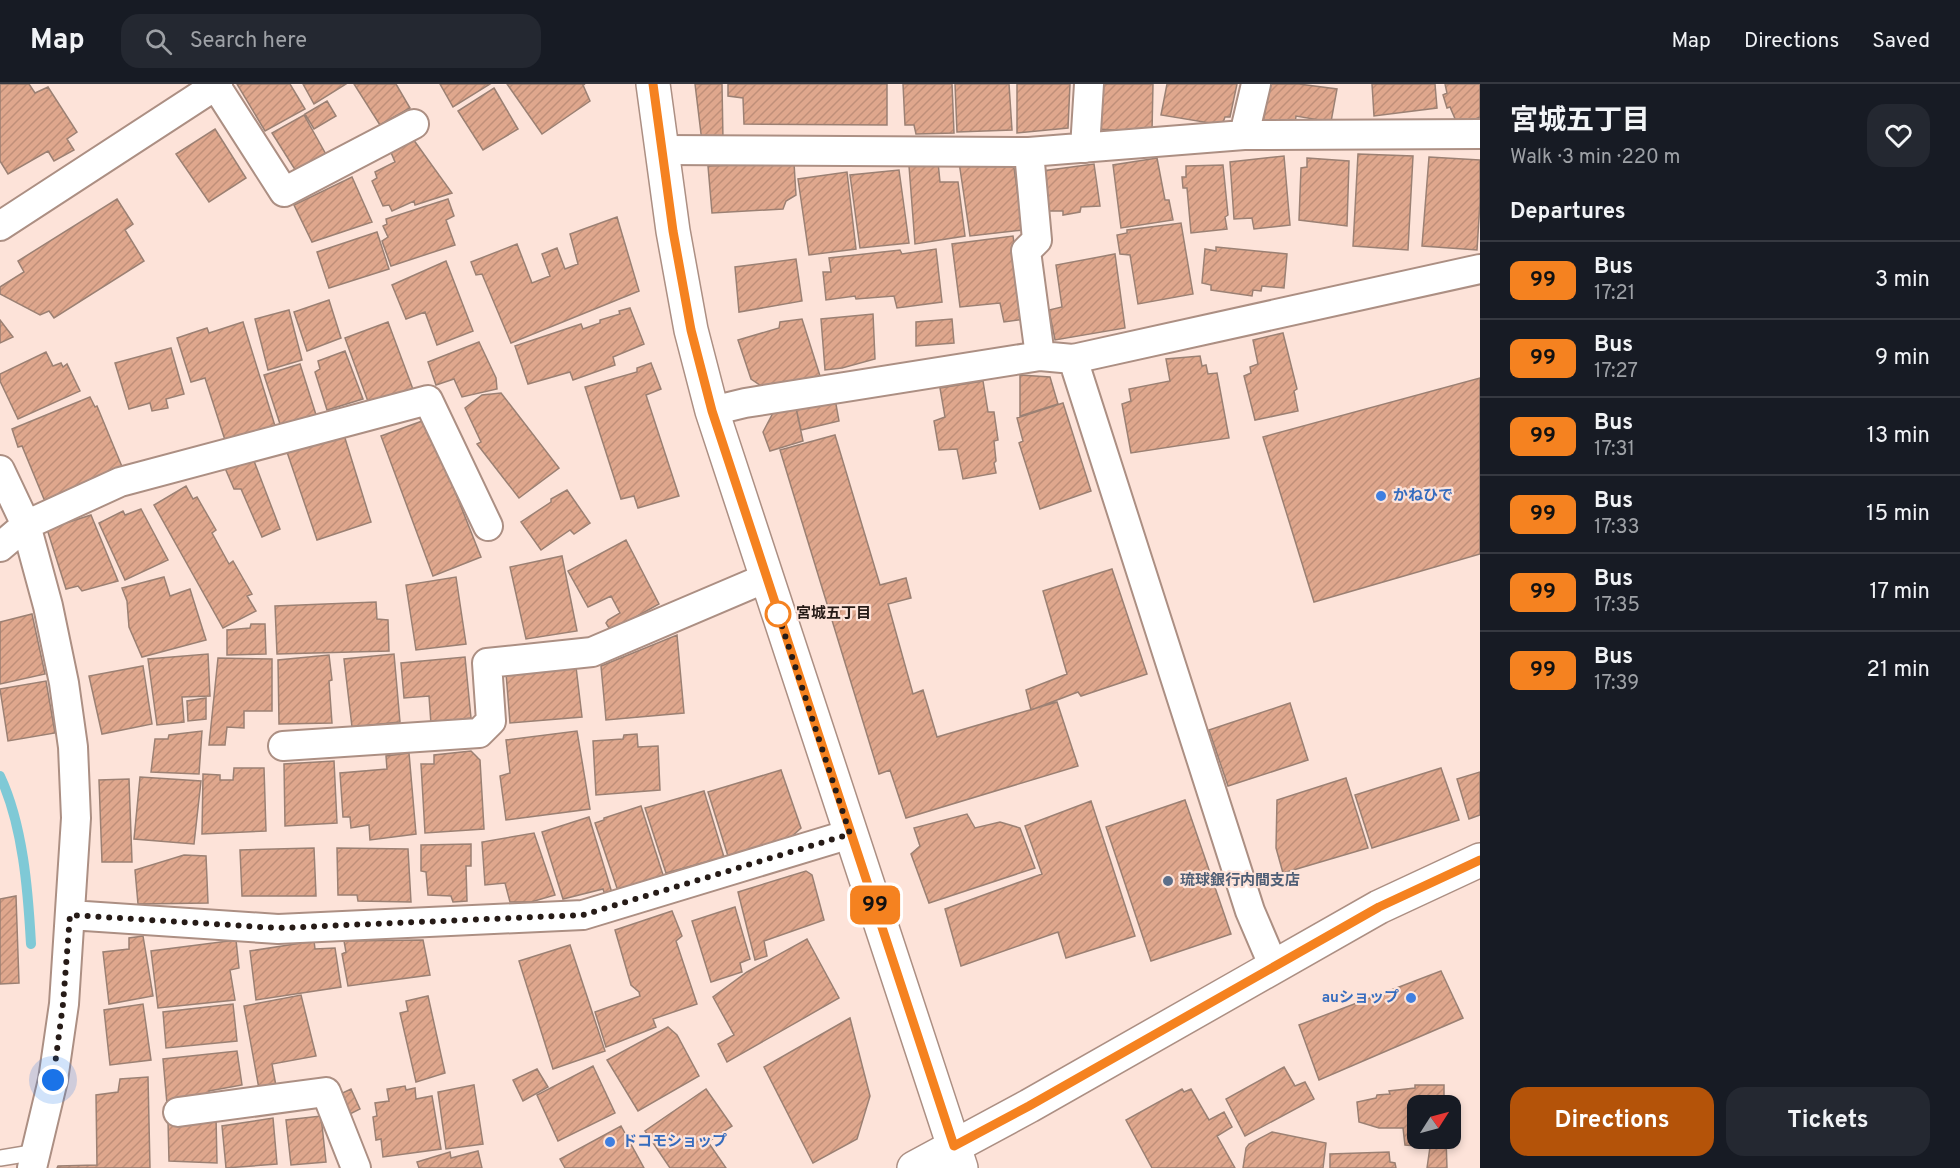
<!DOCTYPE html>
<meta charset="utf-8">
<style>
:root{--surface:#171b24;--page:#242831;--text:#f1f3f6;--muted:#9ea1a6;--line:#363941;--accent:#b45309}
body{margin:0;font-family:Overpass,"Noto Sans JP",sans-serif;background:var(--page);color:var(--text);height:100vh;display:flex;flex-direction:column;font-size:22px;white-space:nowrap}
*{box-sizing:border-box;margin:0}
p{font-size:20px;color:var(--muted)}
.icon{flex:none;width:33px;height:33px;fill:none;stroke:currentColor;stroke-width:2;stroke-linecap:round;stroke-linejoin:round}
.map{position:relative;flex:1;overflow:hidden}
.side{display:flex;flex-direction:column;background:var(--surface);width:480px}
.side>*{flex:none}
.badge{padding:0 12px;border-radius:9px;font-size:21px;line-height:39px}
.needle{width:39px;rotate:54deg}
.controls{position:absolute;left:1407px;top:1011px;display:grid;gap:12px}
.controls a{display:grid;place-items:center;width:54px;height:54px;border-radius:12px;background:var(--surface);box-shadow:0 3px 9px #0003;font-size:30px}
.you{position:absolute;width:30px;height:30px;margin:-15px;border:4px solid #fff;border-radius:50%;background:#1a73e8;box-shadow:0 0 0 9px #1a73e833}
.map>.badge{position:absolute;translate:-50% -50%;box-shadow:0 0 0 3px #fff}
h2{padding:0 30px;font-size:22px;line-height:54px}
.round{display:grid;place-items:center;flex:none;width:63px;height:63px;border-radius:18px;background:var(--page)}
.head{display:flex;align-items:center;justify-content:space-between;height:102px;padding:0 30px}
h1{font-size:28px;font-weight:700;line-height:45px}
.primary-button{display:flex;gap:12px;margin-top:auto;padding:12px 30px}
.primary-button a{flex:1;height:69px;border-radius:18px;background:var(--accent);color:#fff;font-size:24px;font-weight:700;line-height:69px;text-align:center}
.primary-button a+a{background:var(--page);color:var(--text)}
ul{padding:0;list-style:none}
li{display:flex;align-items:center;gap:18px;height:78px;padding:0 30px;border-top:2px solid var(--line)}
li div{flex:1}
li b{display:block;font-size:22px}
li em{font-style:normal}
li .badge{min-width:66px;font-weight:700;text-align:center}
header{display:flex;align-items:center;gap:36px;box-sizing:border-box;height:84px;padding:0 30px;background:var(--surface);border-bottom:2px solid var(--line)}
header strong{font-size:28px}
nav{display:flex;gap:33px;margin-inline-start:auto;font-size:21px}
.search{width:420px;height:54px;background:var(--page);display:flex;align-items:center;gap:15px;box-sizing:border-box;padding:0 21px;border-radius:18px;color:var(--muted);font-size:22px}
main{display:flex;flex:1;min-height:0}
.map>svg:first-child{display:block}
</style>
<header>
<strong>Map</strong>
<div class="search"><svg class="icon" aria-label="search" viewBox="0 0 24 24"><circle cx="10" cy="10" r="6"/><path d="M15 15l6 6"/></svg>Search here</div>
<nav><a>Map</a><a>Directions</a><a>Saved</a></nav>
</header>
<main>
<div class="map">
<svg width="1480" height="1084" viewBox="0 0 1480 1084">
<defs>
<pattern id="building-hatch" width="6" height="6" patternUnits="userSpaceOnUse" patternTransform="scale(1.5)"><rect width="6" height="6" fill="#dfa78d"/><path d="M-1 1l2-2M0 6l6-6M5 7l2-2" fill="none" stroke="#bf8f79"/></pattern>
</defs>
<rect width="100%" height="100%" fill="#fde3d9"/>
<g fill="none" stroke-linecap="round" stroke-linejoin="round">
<path stroke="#7fc9d6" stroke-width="10" d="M0,692c23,49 28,114 31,168"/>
</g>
<path fill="url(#building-hatch)" stroke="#9b8073" stroke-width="1.5" d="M0,0h29l6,9 13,-6 29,45 -10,7 7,11 -20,11 -6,-10 -40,23 -8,-13z
M237,0h53l15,25 -40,22z
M303,0h43l-32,20z
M354,0h42l14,24 -30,17z
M440,0h50l-37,23z
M507,0h78l-2,1 7,16 -48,33z
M695,0h27l1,56 -21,2z
M728,0h159v41l-143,-1 -1,-26 -15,-2z
M903,0h49l2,49 -38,1 -2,-9h-9z
M955,0h54l3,46 -55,2z
M1017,0h53l-2,44 -51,5z
M1099,0h54l-1,48 -56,-3z
M1167,0h70l-7,33h-5l-3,8 -61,-10z
M1270,0h29l38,5 -6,33 -35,-6 -1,8 -32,-2z
M1372,0h63l2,24 -63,8z
M1445,0h35v33l-9,4h-15l-6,-14 -3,1 -4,-13 4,-2z
M494,4l24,41 -35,21 -25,-39z
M327,17l9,15 -22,13 -9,-15z
M304,31l24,43 -29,18 -27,-43z
M215,45l31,49 -37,24 -33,-48z
M413,55l39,54 -37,12 -1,-4 -22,10 -3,-6 -6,1 -11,-25 5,-3 -2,-6 20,-10 -5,-12z
M1358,70l55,2 -5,94 -55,-4z
M1284,72l6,69 -36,4 -2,-11 -18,1 -4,-57z
M1429,73l51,3v42l-3,48 -55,-4z
M1157,74l8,42h4l4,20 -52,8 -8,-63z
M1307,74l42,3 -2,65 -48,-6 2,-52 6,-1z
M1013,77l10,69 -53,6 -11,-74z
M938,78l2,20h18l7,54 -50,8 -6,-78z
M794,79l2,32 -10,6 -3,8 -71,4 -4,-47z
M1094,80l6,42 -19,1 -1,5 -17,3v-4h-14l-7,-40z
M1223,81l5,50 -3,2 2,12 -36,4 -4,-45h-4l-1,-11h4v-11z
M899,86l10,73 -49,5 -10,-73z
M847,88l9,77 -47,6 -11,-76z
M352,93l20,45 -60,20 -18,-37z
M117,115l16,25 -8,6 19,31 -90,57 -5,-7 -9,4 -40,-21v-7l24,-15 -6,-11z
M448,115l6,17 -8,4 9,25 -64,21 -9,-25 6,-4 -5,-11 4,-2 -1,-5z
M617,133l22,74 -128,52 -29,-69 -6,1 -5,-13 46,-18 15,39 18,-7 -8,-22 15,-6 8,21 13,-5 -8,-30z
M1181,139l12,71 -55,10 -8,-49 -10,-1 -3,-19 10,-2v-3z
M377,148l12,37 -60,19 -12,-36z
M1013,152l13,83 -22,3 -4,-19 -40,4 -8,-63z
M1216,163l71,7 -3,34 -22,-2 -1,5 -8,-1 -1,6 -41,-6v-5l-9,-2 3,-34 11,2z
M936,165l6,53 -45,6 -3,-12 -38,3 -1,-3 -29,4 -3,-28h8l-2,-14 71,-8 2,4z
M1115,170l10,74 -70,12 -6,-30 13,-3 -6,-42z
M796,175l6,42 -63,11 -4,-45z
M446,177l27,70 -36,14 -12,-33 -19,7 -14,-34z
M329,216l12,38 -34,13 -13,-39z
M630,224l14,36 -31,13 2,8 -42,15 -3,-8 -42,12 -13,-38 66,-22 2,5 17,-6v-3l20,-6 -1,-3z
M289,226l13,50 -34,10 -13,-51z
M873,230l2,45 -33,9 -17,2 -4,-51z
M802,235l18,57 -53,14 -16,-11 -13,-39 41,-12 1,-6z
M952,235l2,24 -38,3v-24z
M0,236l13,17 -13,6z
M243,238l32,104 -50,14 -20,-62 -14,4 -14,-44 30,-10 2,5z
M388,238l26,70 -44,15 -25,-69z
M1283,249l14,56 -3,2 4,20 -43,9 -11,-44 7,-3 -1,-6 8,-3 -5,-24z
M479,258l17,36 1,11 -35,8 -8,-18 -18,6 -8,-23z
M171,264l13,46 -18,5 2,9 -16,3 -2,-8 -21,6 -14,-46z
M345,267l18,48 -36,11 -12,-38 5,-3 -2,-8z
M46,268l7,14 8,-3 2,4 4,-3 13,27 -62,28 -18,-38v-7z
M1200,272l2,10 4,-1 2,9 9,-1 12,65 -98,15 -9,-49 9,-3 -2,-12 41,-8 -4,-22z
M651,279l10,26 -15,6 33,101 -41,12 -4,-12 -13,3 -36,-112 52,-15v-4z
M300,280l17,54 -36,9 -17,-52z
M1020,291l30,2 8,27 -38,12z
M1480,294v176l-166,48 -51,-165z
M983,297l5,31h6l4,28 -4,1 2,20 -2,2 2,10 -33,6 -6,-30 -18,1 -5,-29 11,-4 -5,-29z
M501,309l58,75 -40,30 -42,-54 4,-2 -16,-34 17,-13z
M90,313l5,10 2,-1 26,63 -77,35 -24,-58 -4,1 -6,-18z
M835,315l4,22 -38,9 -5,-22z
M1063,319l28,88 -51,18 -21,-66 4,-2 -6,-23z
M796,324l7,33 -33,10 -7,-19 10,-19z
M425,336l38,65 -9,4 27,68 -48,19 -52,-140z
M344,351l27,87 -54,18 -30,-88z
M835,351l45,150 26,-7 5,20 -23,6 25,90 10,-4 14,47 120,-35 21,64 -172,52 -16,-48 -11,4 -99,-324z
M254,377l26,68 -18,8 -21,-48h-7l-9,-21z
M186,402l7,13 4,-2 19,33 -4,3 17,31 4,-3 19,33 -5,2 9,15 -33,17 -69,-123z
M567,406l23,33 -16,11 -4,-4 -29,20 -20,-28 30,-20v-3z
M141,425l27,51 -43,20 -26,-57 24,-12 2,4z
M91,431l27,66 -36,10 -4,-5 -12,3 -19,-60z
M626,456l33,64 -27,15 -1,4 -17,7 -5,-2 -3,-5 2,-3 12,-7 -9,-17 -23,11 -20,-36z
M562,472l15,75 -51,8 -16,-72z
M1112,485l35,105 -66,22 -3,-4 -47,18 -5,-20 41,-16 -24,-83z
M164,493l6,19 20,-7 16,51 -64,17 -13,-30 -2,-26 -5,-13z
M456,493l10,67 -50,6 -10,-65z
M376,518l1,17 11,1 1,31 -112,3 -2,-48z
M32,530l13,60 -45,10v-62z
M251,540h14l1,30 -39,1v-25l23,-2z
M677,551l7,78 -78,7 -5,-54z
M208,570l2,42 -28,1 2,25 -27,3 -9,-66z
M394,570l6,68 -48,5 -8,-68z
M329,571l3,25 -3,1 3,42 -53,1 -1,-64z
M465,573l6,61 -40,6 -2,-28 -25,2 -3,-35z
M218,574l54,1v52h-28v17l-17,-1 -2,18h-16z
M143,582l9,58 -50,10 -13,-58z
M576,583l6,50 -72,6 -4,-50z
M46,597l9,52 -47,8 -8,-52z
M206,614v21l-18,2 -1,-20z
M1290,619l18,57 -80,26 -19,-56z
M202,647l-3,43 -48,-2 4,-33h13l1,-4z
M577,647l13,78 -84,11 -6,-44 10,-3 -4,-33z
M637,650l1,13 20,-1 2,44 -64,5 -3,-54 30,-2 1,-4z
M471,667l9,9 4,69 -59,4 -4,-69h13v-9z
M409,669l7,81 -46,6 -1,-15 -18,3 -1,-11h-7l-3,-44 47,-4 -1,-13z
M334,677l3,62 -52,3 -1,-62z
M234,684h30l2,63 -64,3 1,-60 17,1v5h13z
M1441,684l18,52 -87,28 -17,-53z
M781,686l20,58 -11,10 -62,18 -20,-64z
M1480,688v43l-11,4 -12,-40z
M140,693l61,4 -7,63 -60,-5z
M1346,694l22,70 -85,25 -7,-25 1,-48z
M129,695l3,83h-30l-3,-82z
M704,707l20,66 -58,16 -21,-65z
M1185,716l46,134 -80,27 -45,-134z
M1091,717l44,135 -69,22 -8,-26 -97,34 -16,-57 97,-35 -17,-48z
M641,722l23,72 -46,13 -23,-68 9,-3v-2z
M967,730l8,14 25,-6 20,6 15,40 -106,35 -18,-49 9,-8 -6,-18z
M589,733l23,76 -7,2 -2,-6 -40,10 -21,-67z
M534,749l21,62 -24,7h-21l-5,-19 -20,2 -3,-43z
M471,760v22h-5l1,35 -14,1 -2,-6 -23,-1 -2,-23 -5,-1v-26z
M314,764l2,48h-74l-2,-46z
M337,764l71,1 3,53 -53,-1 -1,-6h-19z
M184,771l22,1 2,47 -70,1 -3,-34z
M806,787l6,4 12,45 -60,21 3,15 -12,4 -17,-68z
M16,812l3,87 -19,1v-85z
M735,823l15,52 -10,4 2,9 -31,10 -19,-61z
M672,827l10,25 -6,5 21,63 -44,15 3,8 -50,20 -11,-35 45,-16 -1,-4 -8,-7 -16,-55z
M143,852l10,60 -44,8 -6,-52 26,-3v-11z
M807,855l32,59 -112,64 -9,-18 16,-9 -21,-38 34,-25z
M236,856l3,28 -9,2 5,30 -77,8 -7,-57z
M423,856l7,35 -82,11 -6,-32 4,-2 -2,-11z
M314,857l1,8 20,-1 6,39 -85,13 -6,-49z
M570,861l35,106 -52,18 -34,-108z
M1441,887l22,47 -144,62 -20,-55z
M301,911l15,61 -44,8 4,22 -17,3 -15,-83z
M428,912l17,77 -29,9 -16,-69 8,-2 -2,-10z
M143,920l8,56 -41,5 -6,-55z
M233,920l4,37 -71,7 -3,-36z
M850,934l20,78 -13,43 -44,24 -49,-96z
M668,943l9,8 22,41 -61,35 -31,-51z
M237,967l5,34 -33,6v9l-42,4 -4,-45z
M593,982l22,47 -57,28 -21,-46z
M1284,983l11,19 10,-4 9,17 -69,37 -19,-37z
M537,985l11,18 -25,14 -10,-21z
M148,993l2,91h-93l1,-2 39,-1 -1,-70 22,-3 2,-13z
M474,1001l9,59 -37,5 -8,-57z
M1415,1001h29v21h-26v32h28l1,30h-20l3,-21 -25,-2 -2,-17h-24l-20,-6 -2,-20 19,-4 1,-3 13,-1 -1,-3 26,-3z
M405,1002l1,4 9,-2 1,11 16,-3 9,53 -58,8 -2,-18 -5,1 -3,-23 4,-1 -2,-13 14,-2 -2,-12z
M351,1005l9,20 -14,7 -10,-20z
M706,1005l26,37 -24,16 18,26h-56l-25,-37z
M1182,1005l2,3 7,-3 18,31 15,-8 8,15 -15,9 18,32h-83l-26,-48z
M321,1032l5,46 -35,3 -5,-45z
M216,1033l1,46 -48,-2 -1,-40z
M273,1034l4,46 -51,4 -4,-42z
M621,1042l23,42h-79l-5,-9z
M1272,1048l54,11 -3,25h-80l3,-20 3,-4z
M478,1067l4,17h-63l-2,-6 33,-10 1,6z
M1389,1068l1,10 5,1 1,5h-66v-14z"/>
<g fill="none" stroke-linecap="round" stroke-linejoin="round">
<g stroke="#ac8f83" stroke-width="18">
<path id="service" d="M0,1074l37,-6"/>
</g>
<g stroke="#ac8f83" stroke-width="32">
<path id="minor" d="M216,2l68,106 130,-68
M1244,51l12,-51
M1085,64l4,-64
M662,66l367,2 215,-17 236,-1
M1029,68l8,88 -11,11 14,105
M0,142l218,-142
M1073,275l177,552 24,56
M712,327l33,-8 295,-47 33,3 407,-90
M0,386l26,55 22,81 16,77 9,64 3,71 -12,186 -11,76 -21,88
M0,463l26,-22 94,-43 308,-82 60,126
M283,662l196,-13 12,-12 -4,-58 105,-11 174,-74
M70,831l208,14 305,-14 267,-81
M178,1028l148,-20 30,76"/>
</g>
<g stroke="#ac8f83" stroke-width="36">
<path id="tertiary" d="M653,0l20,147 18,99 21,81 249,757"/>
</g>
<g stroke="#ac8f83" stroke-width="36">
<path id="secondary" d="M914,1084l115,-62 350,-199 101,-47"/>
</g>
<use href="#service" stroke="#fff" stroke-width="15"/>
<use href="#minor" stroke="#fff" stroke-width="28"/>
<use href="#tertiary" stroke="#fff" stroke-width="33"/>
<use href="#secondary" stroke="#fff" stroke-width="33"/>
</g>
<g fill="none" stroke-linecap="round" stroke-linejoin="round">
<g stroke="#fff" stroke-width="14">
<path id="line" d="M653,0l20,147 18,99 21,81 242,735 75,-40 350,-199 101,-47"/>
</g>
<use href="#line" stroke="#f58220" stroke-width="9"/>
<path stroke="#261b17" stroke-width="6" stroke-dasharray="0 10.8" d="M53,996l10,-76 7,-89 208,13 305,-13 267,-81 -72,-220"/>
</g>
<g fill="#3f7fe0" stroke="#fde3d9" stroke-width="2">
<circle cx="1381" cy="412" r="6"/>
<circle cx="1411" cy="914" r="6"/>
<circle cx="610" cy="1058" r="6"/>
</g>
<circle fill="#fff" stroke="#f58220" stroke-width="3" cx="778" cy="530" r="12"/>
<circle fill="#5c6f8a" stroke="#fde3d9" stroke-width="2" cx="1168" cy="797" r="6"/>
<g text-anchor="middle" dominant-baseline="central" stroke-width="4.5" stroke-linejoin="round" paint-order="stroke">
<g font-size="15" font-weight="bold" fill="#366cbe" stroke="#fde3d9" text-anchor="start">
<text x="1393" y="412">かねひで</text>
<text x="1399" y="914" text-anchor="end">auショップ</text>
<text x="622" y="1058">ドコモショップ</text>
</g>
<g font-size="15" font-weight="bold" fill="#261b17" stroke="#fde3d9" text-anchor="start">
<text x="796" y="530">宮城五丁目</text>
</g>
<g font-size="15" font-weight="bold" fill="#4e5e75" stroke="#fde3d9" text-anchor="start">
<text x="1180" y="797">琉球銀行内間支店</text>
</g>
</g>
</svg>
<div class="controls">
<a><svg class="needle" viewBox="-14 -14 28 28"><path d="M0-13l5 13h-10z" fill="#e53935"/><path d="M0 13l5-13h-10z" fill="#9ea1a6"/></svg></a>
</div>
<div class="you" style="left:53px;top:996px"></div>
<b class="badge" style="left:875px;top:821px;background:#f58220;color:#111">99</b>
</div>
<section class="side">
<div class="head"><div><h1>宮城五丁目</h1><p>Walk · 3 min · 220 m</p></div><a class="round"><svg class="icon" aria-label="heart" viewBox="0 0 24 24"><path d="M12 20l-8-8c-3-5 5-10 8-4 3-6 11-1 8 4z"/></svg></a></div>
<h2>Departures</h2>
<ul>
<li><span class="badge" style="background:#f58220;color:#111">99</span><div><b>Bus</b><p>17:21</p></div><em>3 min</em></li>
<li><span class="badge" style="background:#f58220;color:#111">99</span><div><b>Bus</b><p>17:27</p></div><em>9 min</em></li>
<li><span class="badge" style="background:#f58220;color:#111">99</span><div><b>Bus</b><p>17:31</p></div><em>13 min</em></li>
<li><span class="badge" style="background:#f58220;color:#111">99</span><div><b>Bus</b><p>17:33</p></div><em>15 min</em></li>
<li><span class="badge" style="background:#f58220;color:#111">99</span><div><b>Bus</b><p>17:35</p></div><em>17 min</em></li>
<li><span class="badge" style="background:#f58220;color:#111">99</span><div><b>Bus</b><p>17:39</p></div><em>21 min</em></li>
</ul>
<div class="primary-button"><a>Directions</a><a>Tickets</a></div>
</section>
</main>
